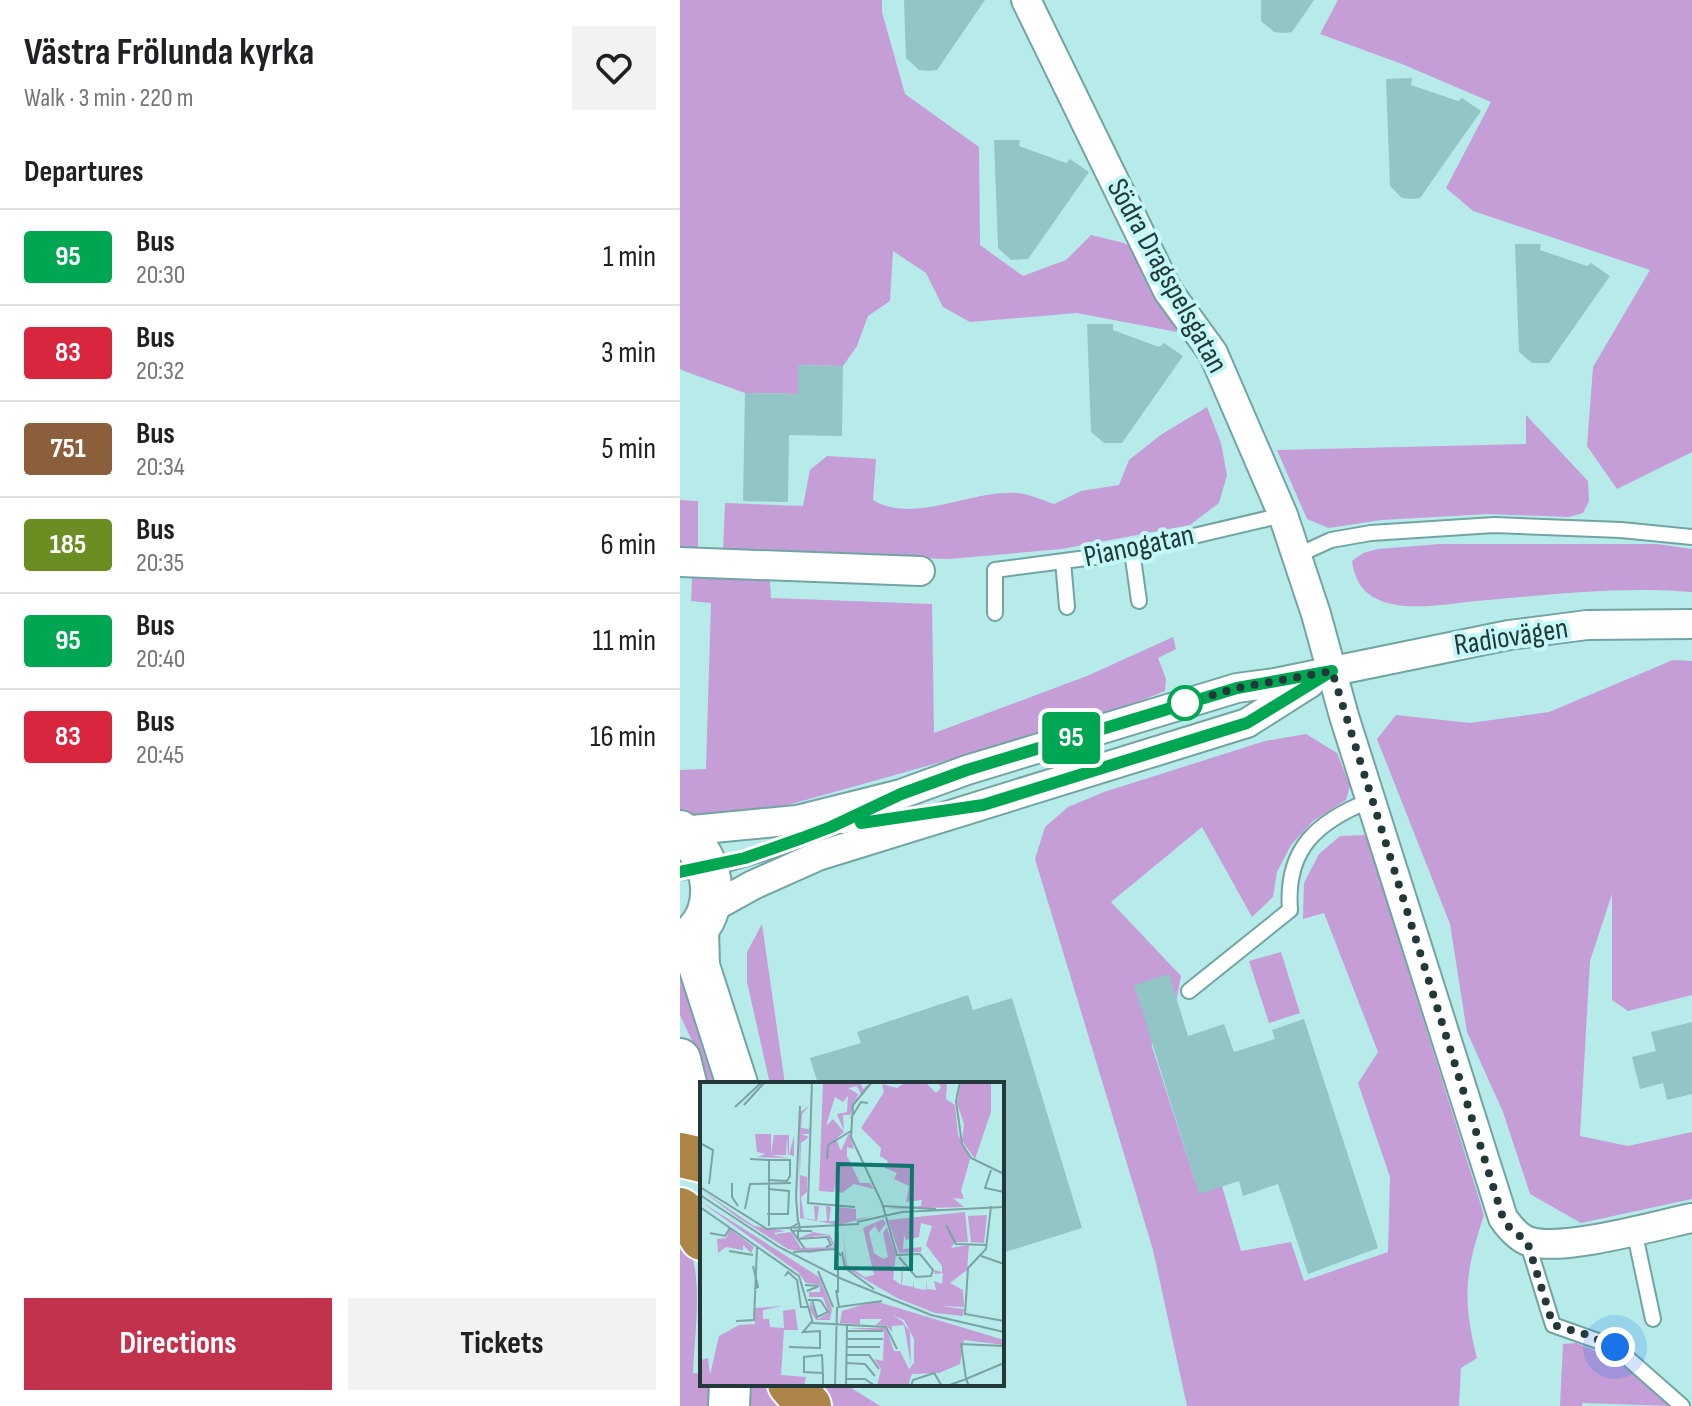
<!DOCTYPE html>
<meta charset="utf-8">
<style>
:root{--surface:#fff;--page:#f2f2f2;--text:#202124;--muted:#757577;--line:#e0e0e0;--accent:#c2324d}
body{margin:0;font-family:"Sofia Sans Condensed",sans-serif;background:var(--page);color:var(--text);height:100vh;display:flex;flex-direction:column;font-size:30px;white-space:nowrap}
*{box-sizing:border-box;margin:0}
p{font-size:26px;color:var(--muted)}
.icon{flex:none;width:44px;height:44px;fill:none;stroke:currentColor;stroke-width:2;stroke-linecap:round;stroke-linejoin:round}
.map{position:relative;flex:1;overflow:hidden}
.side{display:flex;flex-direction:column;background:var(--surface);width:680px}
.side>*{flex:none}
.badge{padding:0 16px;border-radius:6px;font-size:28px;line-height:52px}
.you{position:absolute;width:40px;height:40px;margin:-20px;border:6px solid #fff;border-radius:50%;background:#1a73e8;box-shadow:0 0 0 12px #1a73e833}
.map>.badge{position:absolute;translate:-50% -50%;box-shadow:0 0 0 4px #fff}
h2{padding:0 24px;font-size:30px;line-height:72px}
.round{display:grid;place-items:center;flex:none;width:84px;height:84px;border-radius:0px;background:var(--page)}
.overview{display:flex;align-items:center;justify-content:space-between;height:136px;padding:0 24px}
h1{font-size:38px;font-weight:700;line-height:60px}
.action{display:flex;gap:16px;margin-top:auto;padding:16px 24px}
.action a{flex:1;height:92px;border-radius:0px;background:var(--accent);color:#fff;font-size:32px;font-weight:700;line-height:92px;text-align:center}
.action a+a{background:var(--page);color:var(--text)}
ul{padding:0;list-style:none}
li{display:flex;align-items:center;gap:24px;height:96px;padding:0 24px;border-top:2px solid var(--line)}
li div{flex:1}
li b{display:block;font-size:30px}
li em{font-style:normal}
li .badge{min-width:88px;font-weight:700;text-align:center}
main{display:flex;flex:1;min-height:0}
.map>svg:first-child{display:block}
</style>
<main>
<section class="side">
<div class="overview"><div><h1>Västra Frölunda kyrka</h1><p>Walk · 3 min · 220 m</p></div><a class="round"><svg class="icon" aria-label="heart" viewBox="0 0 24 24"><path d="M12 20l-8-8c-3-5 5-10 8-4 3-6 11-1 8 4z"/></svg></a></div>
<h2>Departures</h2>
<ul>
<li><span class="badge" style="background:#00a651;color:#fff">95</span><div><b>Bus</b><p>20:30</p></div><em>1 min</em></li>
<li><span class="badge" style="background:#d7263d;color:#fff">83</span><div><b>Bus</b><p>20:32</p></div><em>3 min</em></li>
<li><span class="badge" style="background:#8b5e3c;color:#fff">751</span><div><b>Bus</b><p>20:34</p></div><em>5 min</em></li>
<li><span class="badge" style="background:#6b8e23;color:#fff">185</span><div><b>Bus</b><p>20:35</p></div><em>6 min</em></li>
<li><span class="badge" style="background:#00a651;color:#fff">95</span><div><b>Bus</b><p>20:40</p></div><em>11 min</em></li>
<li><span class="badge" style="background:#d7263d;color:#fff">83</span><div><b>Bus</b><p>20:45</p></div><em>16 min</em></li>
</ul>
<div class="action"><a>Directions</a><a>Tickets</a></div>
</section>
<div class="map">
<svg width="1012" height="1406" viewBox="0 0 1012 1406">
<rect width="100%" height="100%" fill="#b7ebea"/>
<path fill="#c59dd7" d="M0,0h202v12l23,82 74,53 1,98 43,31 43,-16 25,-25 33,8 12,7 41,82 -100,-19 -107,9 -27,-15 -17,-34 -33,-22 -3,50 -22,15 -11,30 -14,20 -45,-1v29l-53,-1 -61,-22 -4,-2z
M658,0h354v452l-75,37 -30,-43 6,-79 57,-97 -177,-59 -27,-23 45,-86 -89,-38 -82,-30z
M527,407l14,36 6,32 -8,28 -29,22 -128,24 -113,10 -226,-8 2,-48 78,3 7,-36 17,-14 49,3 -3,41c41,25 99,-11 144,-7 12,1 25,7 37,11l27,-13 38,-6 10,-25 33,-26z
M846,415l62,66 1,20 -6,12 -14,4 -81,-3 -107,6 -52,8 -22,-9 -30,-69 249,-6z
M0,500l18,1v48l-18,-1z
M760,544h217l35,5v43c-67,-6 -137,2 -204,8 -32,2 -73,12 -104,2 -20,-7 -29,-20 -32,-41l11,-8 15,-4z
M12,578l78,3 1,17 161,6 2,129 153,-57 86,-39 3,12 -18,9 8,21 -1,12 -67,27 -310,87 -91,13 -17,-5v-43l26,-1 5,-166 -20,-2z
M993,660l19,1v334l-64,16 -16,-11v-106l-22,67 -10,175 48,10 64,-14v67l-111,24 -51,-29 -27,-82 -36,-80 -17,-108 -73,-185 19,-24 74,8 79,-11z
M626,734l31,19 13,33 -4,14 -33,21 -22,24 -14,27 -4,25 -21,20 -50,-90 -91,75 70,74 -5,26 -25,24 1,21 47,146 23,-7 19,65 50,-9 13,39 84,-29 2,-75 -32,-94 20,-31 -54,-139 -21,6 1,-36 15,-29 21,-18 26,-1 118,380c-19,57 -22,84 -7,143l-16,10 -2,38h-272l-34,-156 -118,-391 10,-32 23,-20 36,-15 161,-51z
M82,924l23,160h-15l-23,-102v-30z
M601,952l19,61 -31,10 -20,-62z
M0,956l42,128h-15l-7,-26 -20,-43z
M0,1232c27,32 14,100 13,141l9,1v10h76l13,22h-111z
M896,1343c44,17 64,29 97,63l-91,-3v3h-22l3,-62z
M125,1384h40l35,22h-57z"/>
<path fill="#92c5c5" d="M224,0h81l-48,70 -8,1 -10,-1 -13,-12z
M581,0h53l-22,32 -7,1 -11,-1 -13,-11z
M732,78l-1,7 47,16 4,-3 19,13 -61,87 -7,1 -11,-1 -12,-12 -4,-107z
M314,140h26l-1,6 47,17 4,-4 19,13 -61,87 -17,1 -13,-12z
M835,244h26l-1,6 47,16 4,-3 19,13 -61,87h-17l-13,-11z
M407,324h26v6l46,17 5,-4 19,13 -61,87h-18l-13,-11z
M118,365l45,1 -1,70 -53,-1 -1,67 -45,-1 2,-108 53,1z
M489,974l19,62 36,-12 10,28 41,-13 -3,-9 32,-11 74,229 -70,26 -30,-90 -35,12 -4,-15 -40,13 -65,-209z
M288,995l5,15 39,-12 70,230 -80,25v-169h-184l-8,-26 51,-15 -4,-11z
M1012,1022v72l-25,6 -4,-17 -23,6 -8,-32 24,-6 -5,-19z"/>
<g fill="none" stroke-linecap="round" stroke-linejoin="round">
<g stroke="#71a4a3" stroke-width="18">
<path id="lane" d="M452,551l7,50
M616,556l35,-16 40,-7 123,-8 127,5 71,7
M383,561l4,46
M315,613v-43l122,-16 166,-39
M163,826l66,-10
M0,872c53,-4 126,-33 174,-56
M509,991l101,-81c-5,-62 28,-89 81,-110
M954,1230l19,89
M847,1241l26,84 62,22 67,59"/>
</g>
<g stroke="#71a4a3" stroke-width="32">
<path id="street" d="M346,0l142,291 45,62 70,162 33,99 28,102 159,502c7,10 16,21 28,24 36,9 122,-16 161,-24
M0,562l240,9
M2,831l115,-11 104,-26 66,-24 270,-82 38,-5 234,-48 78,-10 105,-1
M28,910l45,-25 65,-29 429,-133 63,-40"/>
</g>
<g stroke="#71a4a3" stroke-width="44">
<path id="secondary" d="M0,831c38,28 45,87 0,113
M18,929l1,37 38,118
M0,1059l22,89
M49,1406l1,-22"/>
</g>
<g stroke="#fff" stroke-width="48">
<path id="highway" d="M0,1155l22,5
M0,1210l11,9 11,19
M110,1384l19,22"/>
</g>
<use href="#lane" stroke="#fff" stroke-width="14"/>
<use href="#street" stroke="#fff" stroke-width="28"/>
<use href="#secondary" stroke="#fff" stroke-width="40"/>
<use href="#highway" stroke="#ae8548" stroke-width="44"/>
</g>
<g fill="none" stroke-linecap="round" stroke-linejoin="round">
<g stroke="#fff" stroke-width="18">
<path id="line" d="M0,872l65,-14 57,-20 29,-11 70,-33 66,-24 270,-82 95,-17 -85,52 -264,82 -122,18"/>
</g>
<use href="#line" stroke="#00a651" stroke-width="12"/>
<path stroke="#233838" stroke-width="8" stroke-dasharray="0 14.4" d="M505,703l52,-15 95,-17 171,547 8,12 16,11 26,84 29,8 33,14"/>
</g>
<circle fill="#fff" stroke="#00a651" stroke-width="4" cx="505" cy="703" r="16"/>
<g text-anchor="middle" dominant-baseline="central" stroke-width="8" stroke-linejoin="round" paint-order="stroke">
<g font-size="30" fill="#233838" stroke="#c4f8f8">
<text transform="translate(487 276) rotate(61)">Södra Dragspelsgatan</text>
<text transform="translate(459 546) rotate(-12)">Pianogatan</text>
<text transform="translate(831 637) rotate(-9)">Radiovägen</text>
</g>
</g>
<g transform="translate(20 1082)">
<rect width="304" height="304" fill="#b7ebea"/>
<path d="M123,0h37l3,7 8,-7 -10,12 -4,-8 -9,2 10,6 -8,21h-7l1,16 -7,-17 10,-2 1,-16 -5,6 -8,-5 -9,29 7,-7 11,13 -8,7 5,12 8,-18 5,16 -7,-2v9l13,27h10l4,6 -20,-5 -12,9 -7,-3v-8l-1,10 -15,-1zM206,0h19l11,11 5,-5 -3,-6h9l-1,17 9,6 3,29 12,25 -9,32 3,8 -11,-1 11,9 -77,2 34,-3 1,-6 -16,2 3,-16 -15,-7 3,-6 -12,-5 3,-7 -8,-5 1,-8 -20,-20 23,-36 -2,-8 15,4zM261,0h30v30l-16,47 -13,-18 2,-17 -7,-21zM110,23l-8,9 -1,14 8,1v5h-8l8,3 -8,6 -1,32 7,2v15l-6,5 3,21 11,2 -1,-14h5l-2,15h10l-1,-15 5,1 -2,14h10l-1,-14 18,2v10l17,-3 -34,9 -39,-7 -1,-105zM55,52h16v20l3,-19h15v20l5,-19v19l-1,1 -5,-2 -1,-17 -1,18h-15l18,3 -32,-1 9,-3 -9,-2zM0,107l54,37 31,5 -11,2 9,8 -7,-7 15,-2 10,16 33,-1 -7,-12 -28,3 14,-6 17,3 5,11 -3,3 -22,4 -22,-4 -51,-32zM0,119l119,76 13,32 -2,11h-14l-6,-10v-9l8,18 11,-6 -6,-16h-14v-5h11v-7l-14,-2 -8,-11zM265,130l3,30h-13l-4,6 18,-3 -2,25 -17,13 13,7 1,17 -24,-1 24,3 -1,7 -28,-3 -38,-15 -51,-30 -3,-35 4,32 18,12 9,-2 -11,-47 20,-9 3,4 -7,10 -4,-7 -6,6 5,21 9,6 5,-2 -5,-24 4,-6 9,28 -3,24 8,6 1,-20 7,5 -6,-1 -1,16 11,2 1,-6v7l12,2 1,-12v11l9,1 -2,-9 8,3 1,-11 -8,1 -1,-4 8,2v-6l-16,-21 6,-19 -11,-3 -2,14 -13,3 -2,-5 -1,14 19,-2 -1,5 -22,1 -11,-33zM287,133l-3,28 -13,-1 -3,-26zM30,147l24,18 -3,6 -8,-8v5l-17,-3 -8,6 -1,-14 9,-1zM175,219l129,39v5l-40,-5 -4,24 -21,9 -27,1 -4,12h-31l4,-17 -7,-10 9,2 1,-30 -36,-3h38l8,23h6l9,18 5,-6v-24l-10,-19 -12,-5 10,6 8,11 1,33 -7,-40 -12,1v6l-5,-6 -11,-1 6,-6h-22v5l12,1 -32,-2 2,-12zM83,224l-20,4v9h6l1,8 14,1 -1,-17 12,-2 3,21h-14l-3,45 25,2 -2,9h-104l1,-26 7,-2 2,17 9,-39 20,-11 16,-1v-16z" fill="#c59dd7"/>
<path fill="none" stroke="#7ca3a3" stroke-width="2" d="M112,0l-4,121 47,4M172,0l-19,23 -2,32 31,66 15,52 23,-1M260,0l-4,19 6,43 9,14 33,16M44,23l21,-23M35,25l27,-25M151,36l10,-16 7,1M0,61l13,7 -4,34M50,77l19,1v66M127,77l1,-14 23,-14M291,88l-6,18 19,4M68,98l19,1 3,-5v-16h-21M32,101v14l6,9M0,105l67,42 92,-5M0,113l79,52 63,32 89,36 73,17M96,115l2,25M96,116l4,-92M183,124l53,3M291,124l-5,43 -18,19 -3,46 39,7M0,125l99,69 14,47 73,4 11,22M45,127l5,-25 41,-1M67,132h21l1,-23 -21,-2M157,140l45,-10 102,-5M246,143l10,19 31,1M93,149l7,-1 -1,-7 -9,5 15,21M112,149h-14v8l29,-2 4,8 -5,2M10,151l15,3 5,-8M29,169l24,4M93,170l43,-3 5,7M142,170l3,16 29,21M281,174l23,8M199,175l17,20 15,-1 2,-6 -13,-16M53,184l5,21 -4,2M118,189l15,36M85,194l3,-4 9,8 4,27h7M105,203l14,1 -12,5M136,208l3,17 43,-6M138,211v-60M108,218h10l3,1 7,11 -11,5 -5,-17M36,239l18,-1 3,-73M147,249h36M147,257h36M304,264l-43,-2 5,35 38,-16M89,265l31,1v-17l-17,1 10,-12M147,265h33M146,273h23l10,14M146,281l19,1 10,12M123,291l-19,-1v-15l18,-2 1,19v12M146,297h19l10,7M135,304l2,-79M146,304l1,-60M211,304l2,-6 21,-7 8,13M247,304l19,-7 3,7"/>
<path fill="#0f766e" fill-opacity="0.15" stroke="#0f766e" stroke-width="4" d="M138,82l74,2 -1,103 -75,-1z"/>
<rect width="304" height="304" fill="none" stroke="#233838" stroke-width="4"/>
</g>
</svg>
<div class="you" style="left:935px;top:1347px"></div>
<b class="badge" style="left:391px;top:738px;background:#00a651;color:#fff">95</b>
</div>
</main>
